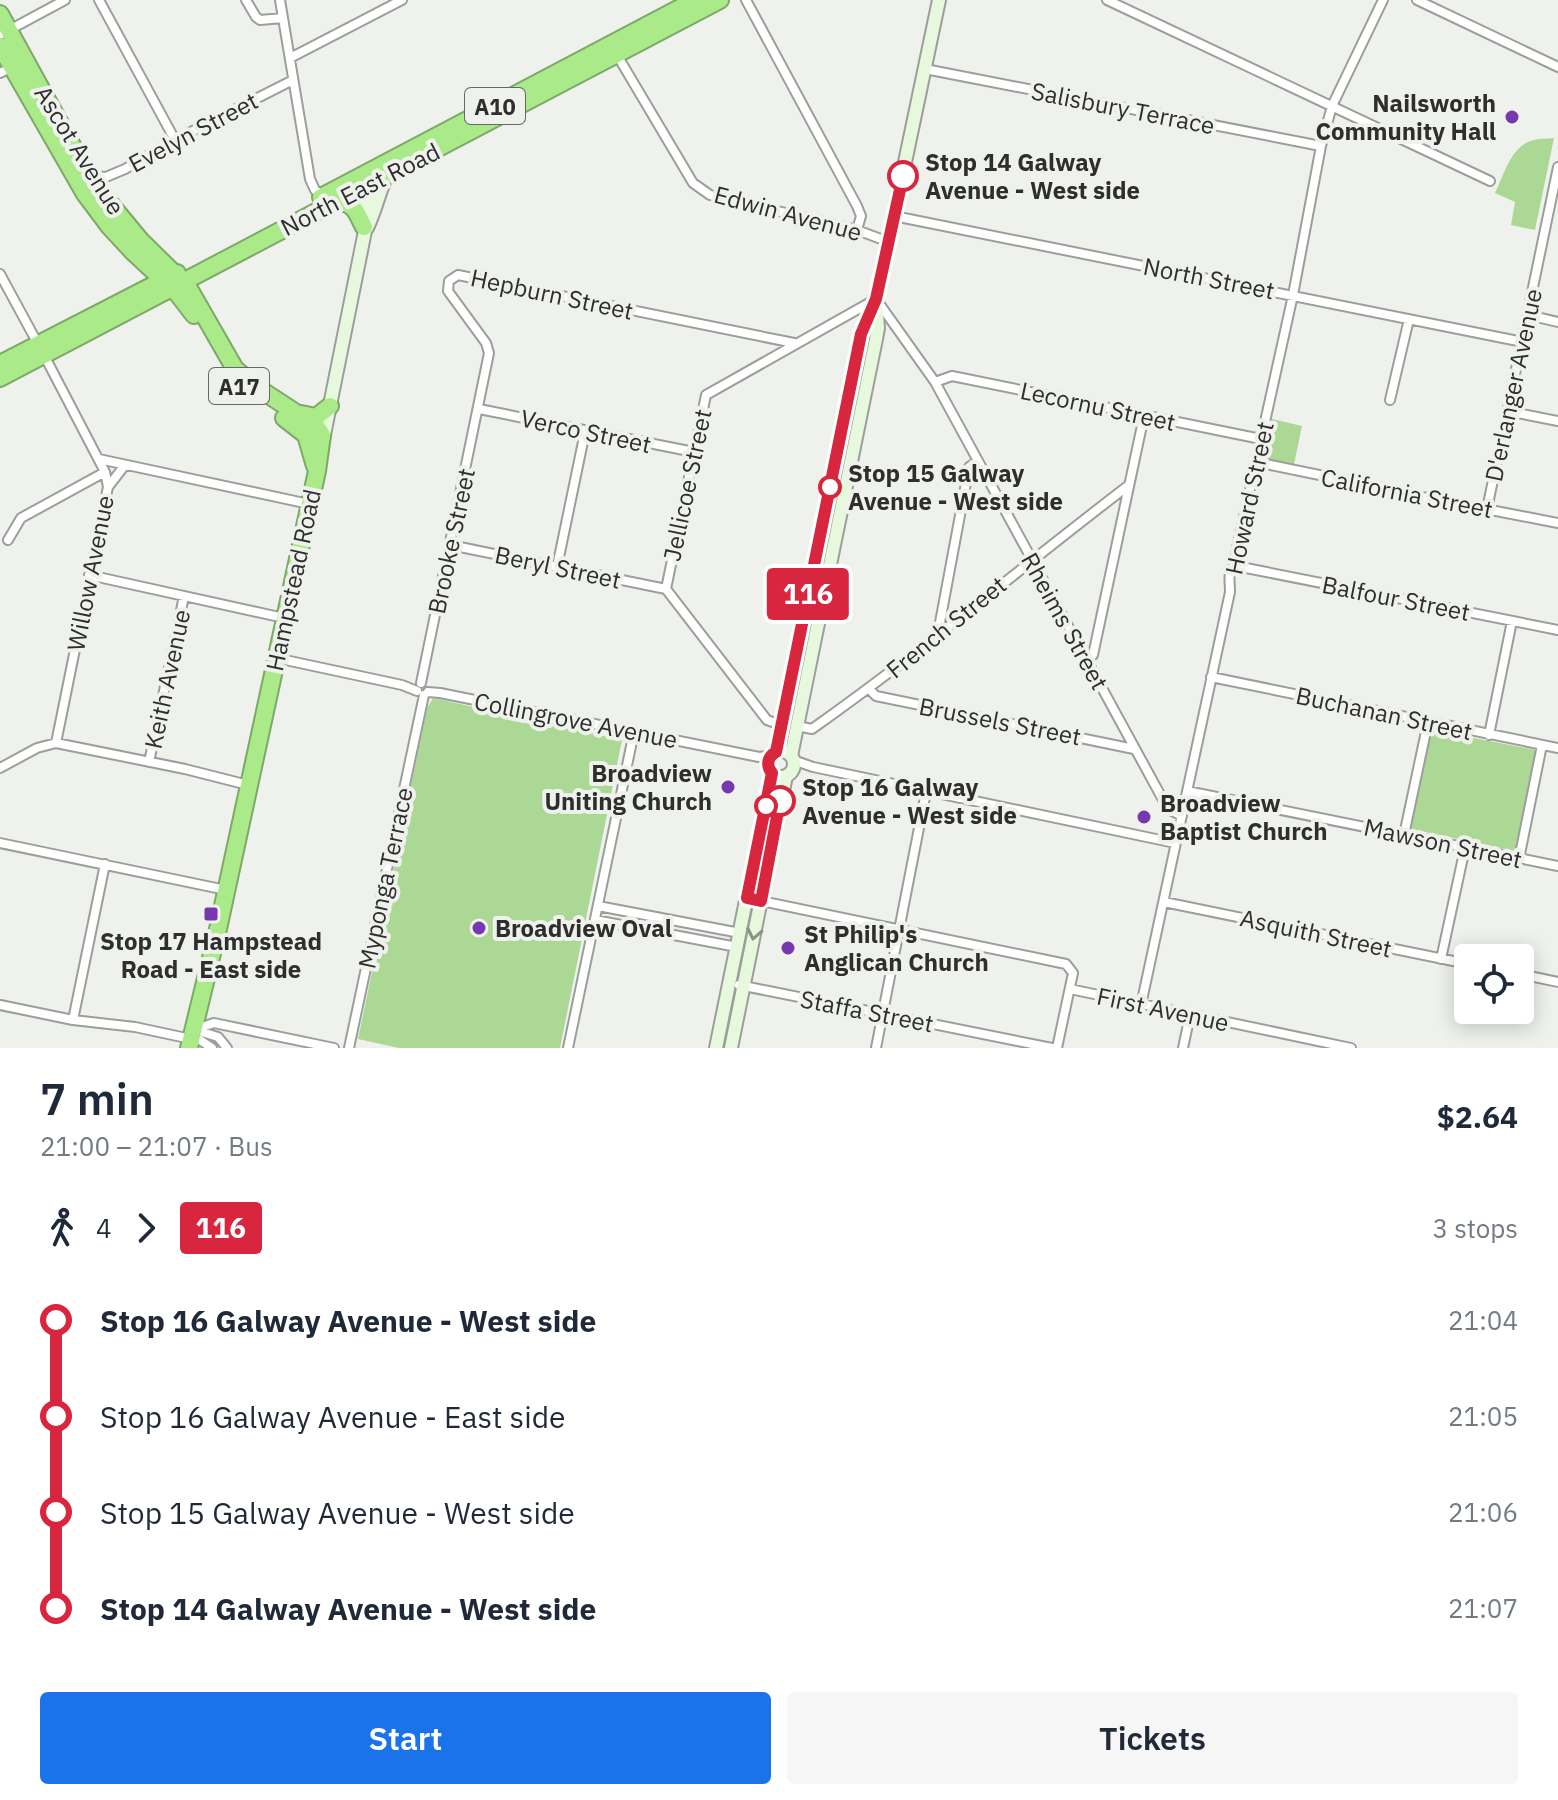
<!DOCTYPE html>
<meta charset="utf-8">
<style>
:root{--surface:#fff;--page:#f6f6f7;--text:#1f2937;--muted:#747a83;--accent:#1a73e8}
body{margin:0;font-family:"IBM Plex Sans",sans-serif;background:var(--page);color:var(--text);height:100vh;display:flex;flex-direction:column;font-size:30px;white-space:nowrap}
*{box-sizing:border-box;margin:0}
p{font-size:26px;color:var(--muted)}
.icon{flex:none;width:44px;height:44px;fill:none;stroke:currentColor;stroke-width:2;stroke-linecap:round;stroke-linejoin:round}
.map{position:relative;height:1048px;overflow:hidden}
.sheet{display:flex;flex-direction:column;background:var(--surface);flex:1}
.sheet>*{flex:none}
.badge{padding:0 16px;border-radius:6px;font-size:28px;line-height:52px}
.controls{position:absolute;left:1454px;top:944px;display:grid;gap:16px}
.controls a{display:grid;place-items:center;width:80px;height:80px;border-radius:8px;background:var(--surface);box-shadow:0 4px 20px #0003;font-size:40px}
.map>.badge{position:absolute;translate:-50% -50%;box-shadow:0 0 0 4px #fff}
.legs{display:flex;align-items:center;gap:12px;height:88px;padding:0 40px;font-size:26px}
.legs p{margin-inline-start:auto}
.headline{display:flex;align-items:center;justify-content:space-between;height:136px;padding:0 40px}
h1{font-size:44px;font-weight:600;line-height:60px}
.button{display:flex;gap:16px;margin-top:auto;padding:16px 40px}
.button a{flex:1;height:92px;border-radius:8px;background:var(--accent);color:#fff;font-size:32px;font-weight:600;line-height:92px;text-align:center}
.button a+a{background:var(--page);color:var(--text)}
ul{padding:0 40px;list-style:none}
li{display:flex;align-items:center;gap:28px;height:96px;font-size:30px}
li i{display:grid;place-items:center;width:12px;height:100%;margin:0 10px;background:currentColor}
li i::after{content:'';width:20px;height:20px;margin:-10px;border:6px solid;border-radius:50%;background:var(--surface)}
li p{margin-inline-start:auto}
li:first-child i{background:linear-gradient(#0000 50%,currentColor 0)}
li:last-child i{background:linear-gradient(currentColor 50%,#0000 0)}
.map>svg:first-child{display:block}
</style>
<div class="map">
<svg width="1558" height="1048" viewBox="0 0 1558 1048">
<rect width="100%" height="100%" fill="#eff1ed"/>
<path fill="#abd895" d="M1554,138l-19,92 -24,-5 4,-23 -20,-9c9,-18 16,-48 39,-53 6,-2 14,-1 20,-2z
M1268,418l34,8 -9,43 -35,-8z
M433,698l189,42 -62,308h-161l-41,-9 69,-331z
M1432,730l104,20 -21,101 -104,-22z"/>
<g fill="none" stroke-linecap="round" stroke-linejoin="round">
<g stroke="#9c9e9b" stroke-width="12">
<path id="street" d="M99,0l76,140
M246,0l10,17 4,3 23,-2
M280,0l30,179 5,11 8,5
M746,0l111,206 4,10 -4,14
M1107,0l383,181
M1417,0l141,67
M0,35l65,-35
M617,55l76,128 17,12 147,35 32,12
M290,58l112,-58
M925,69l396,77
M0,73l15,-7
M91,176l15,1 19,-8 50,-29 118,-60
M894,216l629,126
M0,274l38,70
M1528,315l30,7
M935,382l17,-6 309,63
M1390,400l19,-81
M479,409l215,43
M1507,411l51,10
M99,459l210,45
M1256,462l151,31c14,9 24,0 37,8l114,22
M108,487l17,-22
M1487,509l71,-342
M8,540l13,-22 84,-46
M450,545l216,44
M1235,564l11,4 312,62
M557,567l28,-135
M89,575l195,43
M938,633l31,-166 9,-6
M276,658l126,27 15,6
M1086,659l7,-4 51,-239
M1211,677l347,71
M421,683l68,-330 -3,-10 -38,-52 1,-10 9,-6 336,68
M869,689l7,7 258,53
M428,692l12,1 319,64 13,-2
M781,725l-14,-5 -101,-131 40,-194 170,-96 59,83 233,427 14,7
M797,726l15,3c109,-77 211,-163 317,-244
M1489,735l23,-114
M56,743l129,26 63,16
M793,760l20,7 362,76
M149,762l35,-166
M0,768l37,-20 19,-5 52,-256 -3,-15 -61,-117
M1187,791l371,75
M1404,835l24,-113
M0,843l226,47
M1519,859l23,-114
M747,898l319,66 7,9 -16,75
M1164,902l304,62
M598,906l142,27
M595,920l142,27
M1441,959l24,-111
M1520,974l38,8
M739,985l313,63
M1070,989l281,59
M0,1005l73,15 62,7 56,12
M1141,1005l89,-413c0,-12 -3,-19 5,-28l1,-11 57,-258 28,-149 11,-40 51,-106
M73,1020l32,-156
M202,1027l12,-4 120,25
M202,1032l16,5 9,11
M200,1040l12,8
M349,1048l75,-353
M568,1048l66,-316
M876,1048l50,-256
M1183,1048l7,-33"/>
</g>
<g stroke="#9c9e9b" stroke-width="16">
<path id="secondary" d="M367,228c9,-19 12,-36 20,-53
M323,440l42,-209 1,-33 3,-13
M768 764a13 13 0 1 1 26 0a13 13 0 1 1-26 0Z
M776,752l85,-418 17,-43 61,-291
M791,756l85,-417 2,-11 -2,-28
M716,1048l56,-275
M731,1048l55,-272"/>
</g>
<g stroke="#7ea869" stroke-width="20">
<path id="highway" d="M0,14l74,135 28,45 39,47 47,46 47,82 23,19 58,38 6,9 -5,36 -99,458 -29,119
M0,46l85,148 24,32 24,26 44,41 17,22
M321,197l374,-197
M337,201c19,3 19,11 27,26
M0,364l177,-91
M0,378l720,-378
M301,414l15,3 14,-11
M284,418l22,17 9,31"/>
</g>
<use href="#street" stroke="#fff" stroke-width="8"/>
<use href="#secondary" stroke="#e6f9dc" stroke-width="12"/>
<use href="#highway" stroke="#aaea89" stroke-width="16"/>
</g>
<defs><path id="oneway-chevron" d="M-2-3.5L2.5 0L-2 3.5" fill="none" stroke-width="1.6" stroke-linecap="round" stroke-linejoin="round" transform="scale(2)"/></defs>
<use stroke="#8a9484" href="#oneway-chevron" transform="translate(754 934) rotate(101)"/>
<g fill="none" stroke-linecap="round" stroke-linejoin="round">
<g stroke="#fff" stroke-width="18">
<path id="line-1" d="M780,801l-19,100 -14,-3 25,-125c-6,-7 -5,-16 4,-21l85,-418 15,-35 27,-123"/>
</g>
<use href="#line-1" stroke="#d7263d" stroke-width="12"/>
</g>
<g fill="#7738ad" stroke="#eff1ed" stroke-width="3">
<circle cx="1512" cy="117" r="8"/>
<circle cx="728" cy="787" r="8"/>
<circle cx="1144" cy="817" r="8"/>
<rect x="203" y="906" width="16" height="16" rx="4"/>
<circle cx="479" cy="928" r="8"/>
<circle cx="788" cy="948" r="8"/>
</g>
<g fill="#fff" stroke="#d7263d" stroke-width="4">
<circle cx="903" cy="176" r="14"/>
<circle cx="830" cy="487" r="10"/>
<circle cx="780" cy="801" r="14"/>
<circle cx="766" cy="806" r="10"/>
</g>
<g text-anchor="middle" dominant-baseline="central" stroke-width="8" stroke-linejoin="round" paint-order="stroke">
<g fill="#eff1ed" stroke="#676867" stroke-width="2">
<rect x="465" y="88" width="60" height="36" rx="6"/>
<rect x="209" y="368" width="60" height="36" rx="6"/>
</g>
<g font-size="22" font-weight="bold" fill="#2d2e2d">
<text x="495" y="106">A10</text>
<text x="239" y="386">A17</text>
</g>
<g font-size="24" font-weight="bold" fill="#2d2e2d" stroke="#eff1ed" text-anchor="start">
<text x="1496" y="103" text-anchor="end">Nailsworth<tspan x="1496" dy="28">Community Hall</tspan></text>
<text x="712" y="773" text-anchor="end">Broadview<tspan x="712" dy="28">Uniting Church</tspan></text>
<text x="1160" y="803">Broadview<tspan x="1160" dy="28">Baptist Church</tspan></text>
<text x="495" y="928">Broadview Oval</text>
<text x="804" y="934">St Philip's<tspan x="804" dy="28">Anglican Church</tspan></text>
<text x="211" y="941" text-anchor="middle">Stop 17 Hampstead<tspan x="211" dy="28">Road - East side</tspan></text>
</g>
<g font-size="24" fill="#2d2e2d" stroke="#eff1ed">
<text transform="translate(1123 108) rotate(11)">Salisbury Terrace</text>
<text transform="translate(193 132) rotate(-28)">Evelyn Street</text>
<text transform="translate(80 150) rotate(58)">Ascot Avenue</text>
<text transform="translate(360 189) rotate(-27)">North East Road</text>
<text transform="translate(788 213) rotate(15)">Edwin Avenue</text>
<text transform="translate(1209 278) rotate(11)">North Street</text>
<text transform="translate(552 294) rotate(12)">Hepburn Street</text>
<text transform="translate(1513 385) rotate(-78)">D'erlanger Avenue</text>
<text transform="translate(1098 406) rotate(12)">Lecornu Street</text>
<text transform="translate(586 431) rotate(12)">Verco Street</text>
<text transform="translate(687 485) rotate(-78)">Jellicoe Street</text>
<text transform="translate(1407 493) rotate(11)">California Street</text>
<text transform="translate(1249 498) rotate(-78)">Howard Street</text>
<text transform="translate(451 541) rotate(-78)">Brooke Street</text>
<text transform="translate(558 567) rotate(12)">Beryl Street</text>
<text transform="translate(90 573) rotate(-79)">Willow Avenue</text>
<text transform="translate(293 580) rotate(-78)">Hampstead Road</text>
<text transform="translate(1396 598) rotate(11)">Balfour Street</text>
<text transform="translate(1065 621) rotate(61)">Rheims Street</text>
<text transform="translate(946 627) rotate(-39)">French Street</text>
<text transform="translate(167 679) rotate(-78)">Keith Avenue</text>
<text transform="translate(1384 713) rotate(12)">Buchanan Street</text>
<text transform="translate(576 720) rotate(11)">Collingrove Avenue</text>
<text transform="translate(1000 721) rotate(11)">Brussels Street</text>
<text transform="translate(1443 843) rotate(12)">Mawson Street</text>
<text transform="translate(385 878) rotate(-78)">Myponga Terrace</text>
<text transform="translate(1316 933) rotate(12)">Asquith Street</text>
<text transform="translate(1163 1009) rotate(12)">First Avenue</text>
<text transform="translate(867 1011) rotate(11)">Staffa Street</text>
</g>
<g font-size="24" font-weight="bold" fill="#2d2e2d" stroke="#eff1ed" text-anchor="start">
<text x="925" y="162">Stop 14 Galway<tspan x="925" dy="28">Avenue - West side</tspan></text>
<text x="848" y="473">Stop 15 Galway<tspan x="848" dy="28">Avenue - West side</tspan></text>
<text x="802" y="787">Stop 16 Galway<tspan x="802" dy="28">Avenue - West side</tspan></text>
</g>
</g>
</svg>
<div class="controls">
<a><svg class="icon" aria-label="locate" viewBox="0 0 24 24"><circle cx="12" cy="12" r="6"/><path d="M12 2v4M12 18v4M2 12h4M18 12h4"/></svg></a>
</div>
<b class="badge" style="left:808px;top:594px;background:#d7263d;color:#fff">116</b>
</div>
<section class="sheet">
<div class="headline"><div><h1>7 min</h1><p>21:00 – 21:07 · Bus</p></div><b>$2.64</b></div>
<div class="legs"><svg class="icon" aria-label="walk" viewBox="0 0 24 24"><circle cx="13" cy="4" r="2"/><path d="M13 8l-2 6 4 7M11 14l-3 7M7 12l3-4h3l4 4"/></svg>4<svg class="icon" aria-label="forward" viewBox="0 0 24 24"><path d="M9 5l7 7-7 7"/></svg><b class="badge" style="background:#d7263d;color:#fff">116</b><p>3 stops</p></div>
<ul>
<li><i style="color:#d7263d"></i><b>Stop 16 Galway Avenue - West side</b><p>21:04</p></li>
<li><i style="color:#d7263d"></i><span>Stop 16 Galway Avenue - East side</span><p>21:05</p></li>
<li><i style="color:#d7263d"></i><span>Stop 15 Galway Avenue - West side</span><p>21:06</p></li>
<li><i style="color:#d7263d"></i><b>Stop 14 Galway Avenue - West side</b><p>21:07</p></li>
</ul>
<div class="button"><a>Start</a><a>Tickets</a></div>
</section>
